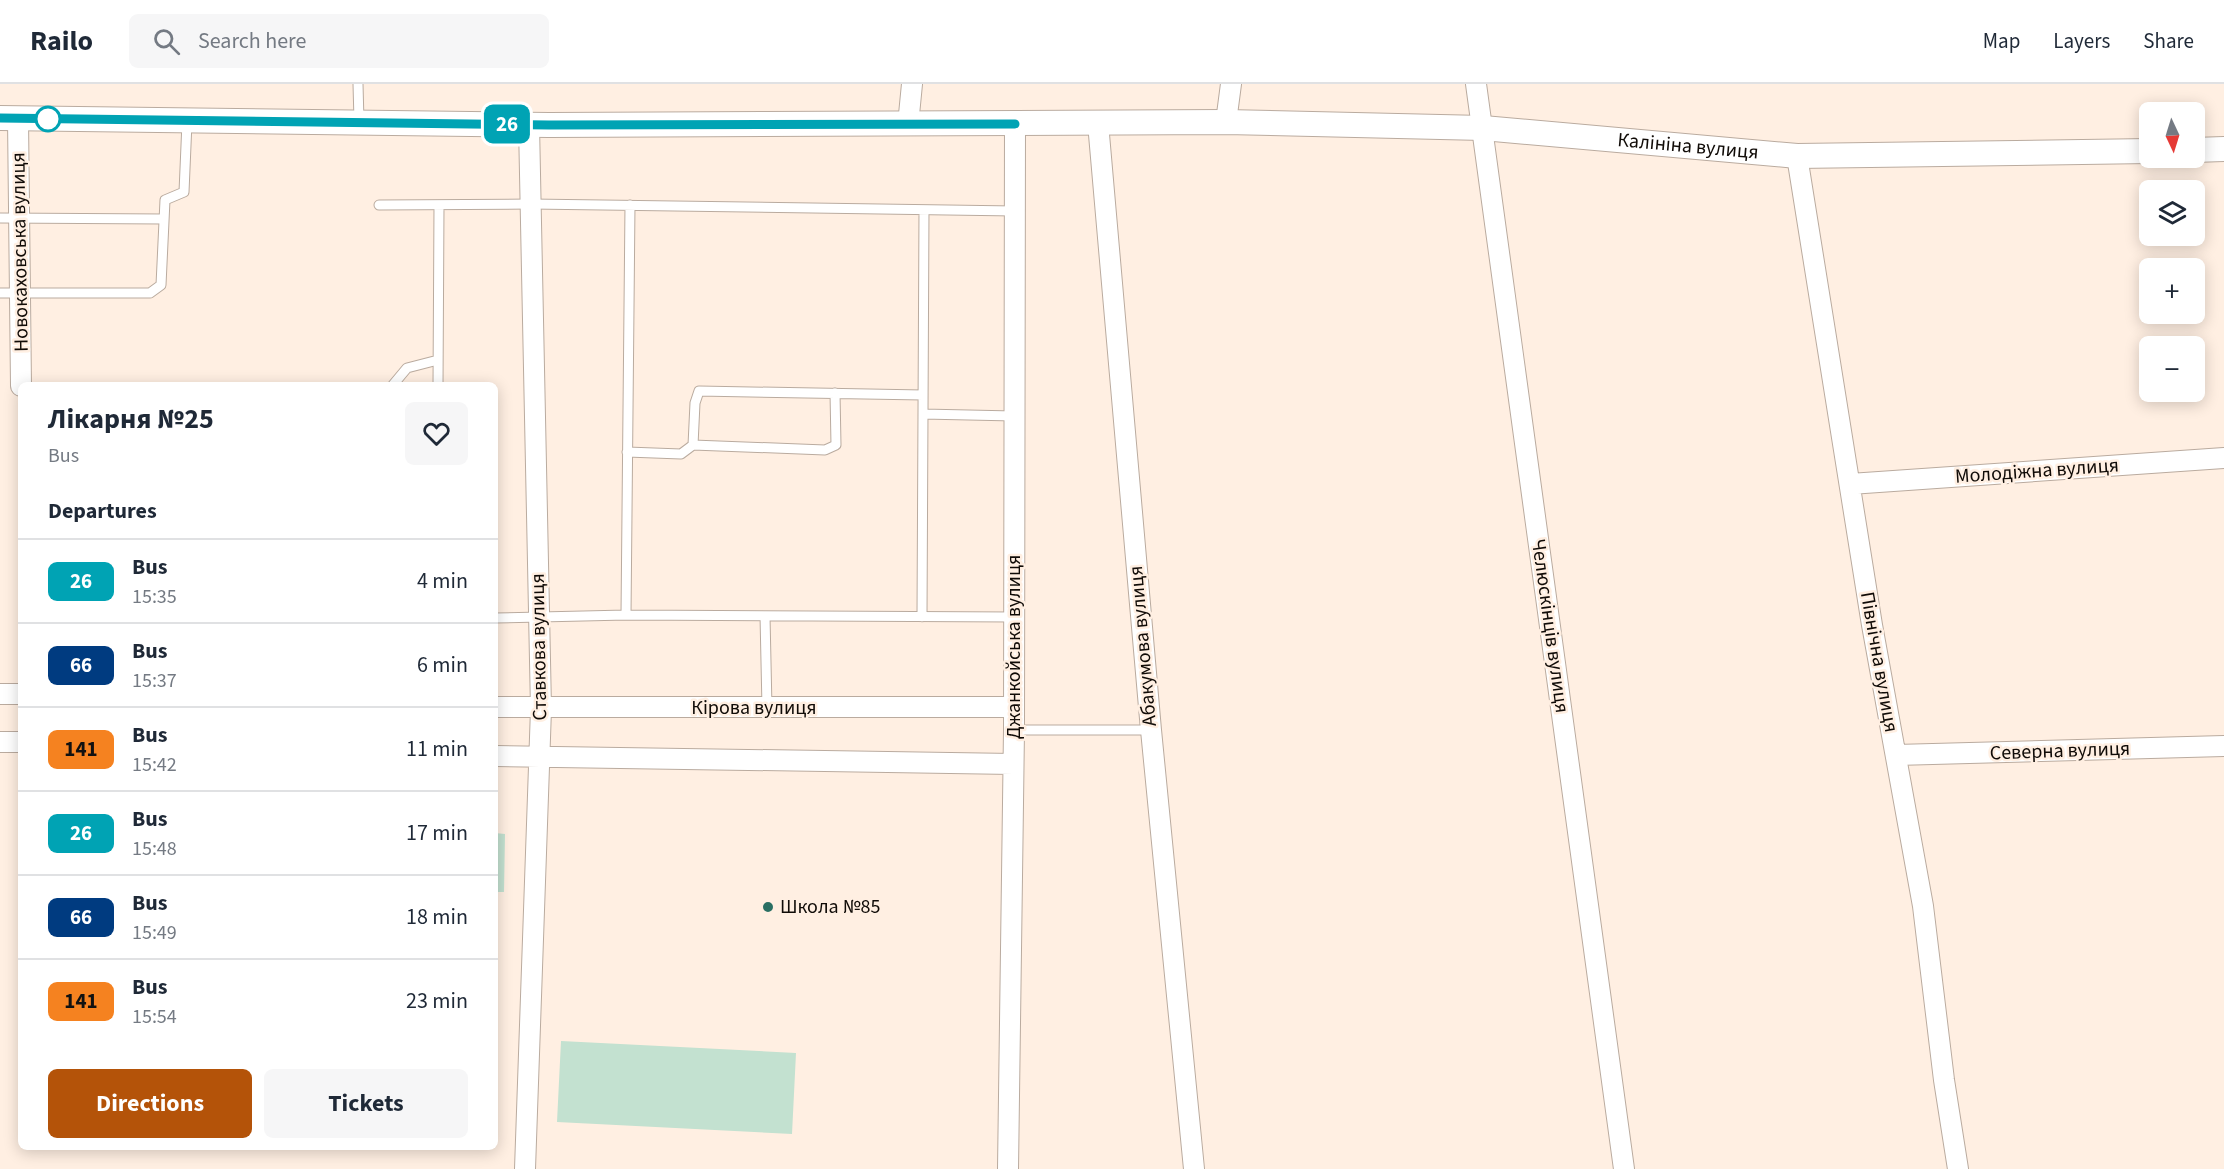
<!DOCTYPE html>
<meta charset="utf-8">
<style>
:root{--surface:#fff;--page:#f6f6f7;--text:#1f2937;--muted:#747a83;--line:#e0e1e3;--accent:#b45309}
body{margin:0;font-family:"Source Sans 3",sans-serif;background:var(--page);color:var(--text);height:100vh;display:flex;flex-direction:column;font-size:22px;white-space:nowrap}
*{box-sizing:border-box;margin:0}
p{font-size:20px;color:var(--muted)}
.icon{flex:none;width:33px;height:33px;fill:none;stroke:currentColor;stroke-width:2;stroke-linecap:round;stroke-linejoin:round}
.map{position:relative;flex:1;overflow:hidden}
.details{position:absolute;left:18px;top:298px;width:480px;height:768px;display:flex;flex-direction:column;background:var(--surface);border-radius:9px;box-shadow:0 3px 15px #0003}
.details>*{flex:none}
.badge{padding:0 12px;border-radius:9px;font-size:21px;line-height:39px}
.needle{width:39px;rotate:176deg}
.buttons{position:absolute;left:2139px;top:18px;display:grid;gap:12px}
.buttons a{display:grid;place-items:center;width:66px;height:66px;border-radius:9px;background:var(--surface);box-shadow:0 3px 15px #0003;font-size:30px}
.map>.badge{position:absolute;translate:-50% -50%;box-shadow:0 0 0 3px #fff}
h2{padding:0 30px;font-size:22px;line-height:54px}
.round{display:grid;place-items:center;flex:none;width:63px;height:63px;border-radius:9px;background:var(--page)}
.headline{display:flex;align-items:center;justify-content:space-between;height:102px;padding:0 30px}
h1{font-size:28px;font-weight:700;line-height:45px}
.action{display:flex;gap:12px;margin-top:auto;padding:12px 30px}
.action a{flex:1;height:69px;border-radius:9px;background:var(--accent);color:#fff;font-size:24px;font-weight:700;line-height:69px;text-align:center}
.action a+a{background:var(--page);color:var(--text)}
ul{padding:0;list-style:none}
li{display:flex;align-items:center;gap:18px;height:84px;padding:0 30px;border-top:2px solid var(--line)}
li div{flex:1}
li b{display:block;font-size:22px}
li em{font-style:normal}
li .badge{min-width:66px;font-weight:700;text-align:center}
header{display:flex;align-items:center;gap:36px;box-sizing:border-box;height:84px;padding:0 30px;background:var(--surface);border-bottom:2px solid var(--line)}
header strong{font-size:28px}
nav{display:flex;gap:33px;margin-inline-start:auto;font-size:21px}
.search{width:420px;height:54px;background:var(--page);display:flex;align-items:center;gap:15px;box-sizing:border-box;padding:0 21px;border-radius:9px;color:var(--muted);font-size:22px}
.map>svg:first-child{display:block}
</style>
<header>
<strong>Railo</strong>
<div class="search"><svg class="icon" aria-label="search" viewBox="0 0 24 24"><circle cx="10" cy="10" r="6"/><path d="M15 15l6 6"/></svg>Search here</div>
<nav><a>Map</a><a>Layers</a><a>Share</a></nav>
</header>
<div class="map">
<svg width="2224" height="1085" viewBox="0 0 2224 1085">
<rect width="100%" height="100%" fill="#ffefe2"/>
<path fill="#c3e1d0" d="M495,749l10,1 -1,58h-9z
M561,957l235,12 -4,81 -235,-12z"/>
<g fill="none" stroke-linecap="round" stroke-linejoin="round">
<g stroke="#baab9f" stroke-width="11">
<path id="service" d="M358,0l1,37
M379,121l152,-1 484,7
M0,134l164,1
M0,209h150l11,-8 4,-85 19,-8 3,-70
M392,302l15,-18 31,-8
M438,302l1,-180
M923,330l91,2
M693,361l132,5 11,-5 -1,-52
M627,368l54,2 12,-9 2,-42 4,-12 224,4
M626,531l4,-410
M765,532l2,92
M922,533l2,-407
M495,534l131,-3 388,2
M1014,646h137"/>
</g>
<g stroke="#baab9f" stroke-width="22">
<path id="minor" d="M1476,0l148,1085
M18,35l3,267
M1226,38l5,-38
M1098,39l53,607 43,439
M908,41l4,-41
M1797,72l75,469 51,281 21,174 14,89
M1850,400l374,-26
M0,610h21
M495,623h519
M0,658h21
M1896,671l328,-9
M495,672l518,8
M525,1085l16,-460 -12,-584
M1008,1085l6,-439 1,-606"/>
</g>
<g stroke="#baab9f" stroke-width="26">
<g id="tertiary">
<path id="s1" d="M0,34l549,7 677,-3 257,6 314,28 353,-5"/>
<path d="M2194,66l30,-1"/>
</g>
</g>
<use href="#service" stroke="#fff" stroke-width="9"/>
<use href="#minor" stroke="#fff" stroke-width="20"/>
<use href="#tertiary" stroke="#fff" stroke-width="24"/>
</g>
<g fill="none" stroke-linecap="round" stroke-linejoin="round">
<g stroke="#fff" stroke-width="14">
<path id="line" d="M0,34l549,7 466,-1"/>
</g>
<use href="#line" stroke="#00a3b4" stroke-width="9"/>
</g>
<circle fill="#fff" stroke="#00a3b4" stroke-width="3" cx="48" cy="35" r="12"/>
<circle fill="#2a6f63" stroke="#ffefe2" stroke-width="2" cx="768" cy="823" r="6"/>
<g text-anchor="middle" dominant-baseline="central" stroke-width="5" stroke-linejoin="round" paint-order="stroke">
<g font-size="20" fill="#100b07" stroke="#ffefe2">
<text stroke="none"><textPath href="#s1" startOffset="1689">Калініна вулиця</textPath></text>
<text transform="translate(20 168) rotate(-91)">Новокаховська вулиця</text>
<text transform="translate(2037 387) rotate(-4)">Молодіжна вулиця</text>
<text transform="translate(1550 542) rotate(82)">Челюскінців вулиця</text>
<text transform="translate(1143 562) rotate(-95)">Абакумова вулиця</text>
<text transform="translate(539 563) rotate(-91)">Ставкова вулиця</text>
<text transform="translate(1014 563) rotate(-90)">Джанкойська вулиця</text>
<text transform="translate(1879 578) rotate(80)">Північна вулиця</text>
<text x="754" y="624">Кірова вулиця</text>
<text transform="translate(2060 667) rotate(-2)">Северна вулиця</text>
</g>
<g font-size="20" fill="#100b07" stroke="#ffefe2" text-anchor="start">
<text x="780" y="823">Школа №85</text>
</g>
</g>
</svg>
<div class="buttons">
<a><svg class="needle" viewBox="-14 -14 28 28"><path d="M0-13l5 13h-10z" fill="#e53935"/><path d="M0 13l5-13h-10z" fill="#747a83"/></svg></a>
<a><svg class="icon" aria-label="layers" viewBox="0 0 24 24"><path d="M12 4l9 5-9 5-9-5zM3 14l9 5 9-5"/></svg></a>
<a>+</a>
<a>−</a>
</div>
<b class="badge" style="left:507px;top:40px;background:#00a3b4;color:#fff">26</b>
<section class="details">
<div class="headline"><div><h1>Лікарня №25</h1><p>Bus</p></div><a class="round"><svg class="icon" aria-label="heart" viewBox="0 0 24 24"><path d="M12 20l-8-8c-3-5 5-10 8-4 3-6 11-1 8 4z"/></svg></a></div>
<h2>Departures</h2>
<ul>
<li><span class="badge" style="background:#00a3b4;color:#fff">26</span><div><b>Bus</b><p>15:35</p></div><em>4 min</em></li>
<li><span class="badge" style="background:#003b80;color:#fff">66</span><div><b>Bus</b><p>15:37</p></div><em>6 min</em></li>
<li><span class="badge" style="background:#f58220;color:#111">141</span><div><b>Bus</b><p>15:42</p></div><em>11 min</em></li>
<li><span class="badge" style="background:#00a3b4;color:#fff">26</span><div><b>Bus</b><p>15:48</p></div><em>17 min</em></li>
<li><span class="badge" style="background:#003b80;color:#fff">66</span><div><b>Bus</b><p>15:49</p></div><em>18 min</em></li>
<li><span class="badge" style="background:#f58220;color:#111">141</span><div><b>Bus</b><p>15:54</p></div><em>23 min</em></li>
</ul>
<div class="action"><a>Directions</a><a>Tickets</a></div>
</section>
</div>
